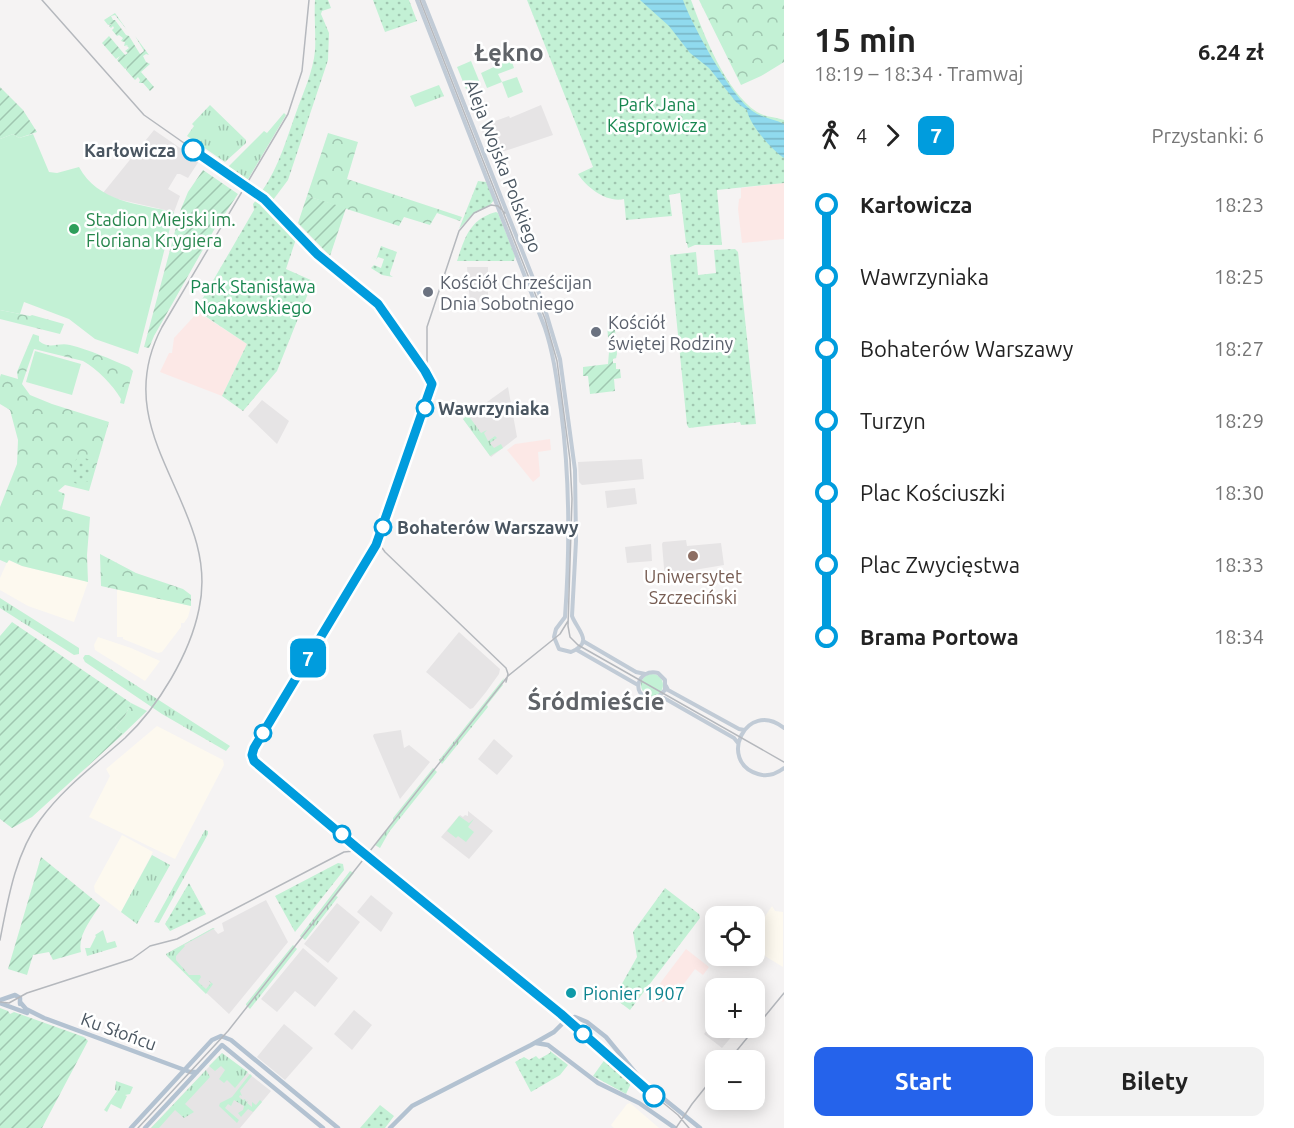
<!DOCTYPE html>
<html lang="pl">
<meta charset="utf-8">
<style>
:root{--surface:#fff;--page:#f2f2f2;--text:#222;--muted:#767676;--accent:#2563eb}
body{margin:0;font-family:Ubuntu,sans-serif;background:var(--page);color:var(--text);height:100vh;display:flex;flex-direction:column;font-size:22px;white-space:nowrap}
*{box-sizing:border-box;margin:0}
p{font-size:20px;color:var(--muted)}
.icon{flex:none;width:33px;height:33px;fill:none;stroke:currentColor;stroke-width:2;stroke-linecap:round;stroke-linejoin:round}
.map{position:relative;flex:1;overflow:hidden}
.details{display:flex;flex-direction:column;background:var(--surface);width:510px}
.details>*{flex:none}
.badge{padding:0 12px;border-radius:9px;font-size:21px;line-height:39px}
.tools{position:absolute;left:705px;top:906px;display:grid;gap:12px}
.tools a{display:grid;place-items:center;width:60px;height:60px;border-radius:12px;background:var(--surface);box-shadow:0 3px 15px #0003;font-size:30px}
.map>.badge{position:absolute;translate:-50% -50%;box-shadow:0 0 0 3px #fff}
.legs{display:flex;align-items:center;gap:9px;height:66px;padding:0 30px;font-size:20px}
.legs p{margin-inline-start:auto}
.headline{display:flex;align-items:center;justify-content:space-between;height:102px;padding:0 30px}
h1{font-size:33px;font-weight:600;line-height:45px}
.cta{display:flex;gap:12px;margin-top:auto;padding:12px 30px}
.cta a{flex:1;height:69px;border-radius:12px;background:var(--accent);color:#fff;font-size:24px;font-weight:600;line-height:69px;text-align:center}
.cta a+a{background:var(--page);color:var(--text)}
ul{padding:0 30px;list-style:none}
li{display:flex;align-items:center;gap:21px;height:72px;font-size:22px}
li i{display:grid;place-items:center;width:9px;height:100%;margin:0 8px;background:currentColor}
li i::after{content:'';width:15px;height:15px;margin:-8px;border:4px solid;border-radius:50%;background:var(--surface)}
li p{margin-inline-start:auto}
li:first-child i{background:linear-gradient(#0000 50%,currentColor 0)}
li:last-child i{background:linear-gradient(currentColor 50%,#0000 0)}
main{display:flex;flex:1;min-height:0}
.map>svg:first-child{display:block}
</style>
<main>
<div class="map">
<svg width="784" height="1128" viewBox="0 0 784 1128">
<defs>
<pattern id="grass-tufts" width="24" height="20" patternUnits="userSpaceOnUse" patternTransform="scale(1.5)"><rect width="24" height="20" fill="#c3f1d5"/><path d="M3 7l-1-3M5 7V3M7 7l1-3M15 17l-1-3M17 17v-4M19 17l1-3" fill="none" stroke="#a0c6b0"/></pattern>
<pattern id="forest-crowns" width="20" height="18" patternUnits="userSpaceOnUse" patternTransform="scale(1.5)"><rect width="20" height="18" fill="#c3f1d5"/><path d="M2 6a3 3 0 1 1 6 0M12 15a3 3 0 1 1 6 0" fill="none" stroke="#a0c6b0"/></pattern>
<pattern id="park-dots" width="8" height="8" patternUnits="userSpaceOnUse" patternTransform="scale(1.5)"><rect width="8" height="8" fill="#c3f1d5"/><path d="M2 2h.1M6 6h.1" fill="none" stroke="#a0c6b0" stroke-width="1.8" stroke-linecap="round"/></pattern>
<pattern id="garden-furrows" width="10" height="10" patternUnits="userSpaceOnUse" patternTransform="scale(1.5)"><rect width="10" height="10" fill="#c3f1d5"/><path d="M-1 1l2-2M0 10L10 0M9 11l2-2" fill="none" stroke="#a0c6b0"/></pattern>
<pattern id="water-rules" width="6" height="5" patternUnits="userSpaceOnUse" patternTransform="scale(1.5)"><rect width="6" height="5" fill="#90daee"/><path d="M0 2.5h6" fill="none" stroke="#78b4c4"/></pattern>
</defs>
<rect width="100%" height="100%" fill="#f5f3f3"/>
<path fill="#fdf9ef" d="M8,560l14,6 66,16 -14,40 -46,-16 -28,-16v-12z
M117,589l74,17 -3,11 -4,6h-3v4l-19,25 -4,1 -35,-14v-2h-6z
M98,637l33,11 29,13 -15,20 -50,-31 -1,-5z
M157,726l66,34 1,5 -49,94 -86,-42 21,-41 -4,-7z
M122,835l31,17 -32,60 -26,-20 -1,-6z
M772,906l3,5 8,1v55l-28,-17v-19z
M630,1103l29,25h-45l-3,-3 16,-21z"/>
<path fill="#e6e4e5" d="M541,105l12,30 -60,20 -7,-18 -7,-10 30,-11 1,2z
M154,130l45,31 -11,17 -8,-4h-3l-9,15 12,7 -6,16 -57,-13 -14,-6z
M467,267h21v30h-8v5l-10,1z
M508,387l9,50 -26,20 -28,-38z
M262,400l27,21 -12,23 -29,-28z
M642,459l2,20 -62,6 -3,-3 -1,-20z
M635,488l2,16 -30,4 -2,-17z
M686,540l1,6 34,-3 3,22 -30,5 -29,10 -3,-36 1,-2z
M651,544l1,17 -25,2 -2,-16z
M459,632l41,37 -1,5 -13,18 -13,16 -3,1 -44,-37z
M401,730l3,18 5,-3 21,17 -30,37 -27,-63 1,-2z
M494,739l19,17 -16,19 -19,-16z
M468,811l25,20 -24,28 -28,-22 19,-22 3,2 2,-2 3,1z
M371,895l22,18 -12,19 -24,-20z
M266,900l22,42 -59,72 -62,-58 -1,-2 47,-26 5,6 6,-3 -2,-8z
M337,903l23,19 -32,41 -24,-19z
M303,948l35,30 -23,29 -20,-16 -18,21 -16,-13z
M354,1010l18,15 -20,25 -18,-16z
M715,1020l1,8h23l-17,20 -18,-14z
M284,1024l29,24 -28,32 -28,-23z
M222,1053l49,38 -31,37h-89z"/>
<path fill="#fce8e6" d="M784,183v56l-42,4 -4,-34 1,-10 2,-1v-10z
M198,312l49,32 -25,52 -62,-24 9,-19h3l2,-15z
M550,439l1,11 -13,2 2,24 -7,6 -26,-32 8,-6z
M686,949l23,18 -6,8 -8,-6 -12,16 -5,-2 -15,19 -11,-8z"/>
<path fill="url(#grass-tufts)" d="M439,85l5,11 -29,11 -5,-11z
M210,105l36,35v3l-21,19 -38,-26 7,-10 -2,-2z
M284,113l2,2 -39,66 -19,-14 36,-36 3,2z
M468,415l13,18 6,-3 -3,3 4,8 7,-5 2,2 -7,5 4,5 7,-4 2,4 -13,8 -27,-37z
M0,598l79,50v6l-5,1 -74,-47z
M85,655h4l141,91 -4,5 -64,-37 -77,-52 -2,-4z
M641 685a11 11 0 1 1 22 0a11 11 0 1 1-22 0Z
M504,678l-2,6 1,1 -16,20 1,2 -46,57 -3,-4z
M433,768l4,4 -48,60 -9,16 -5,-3 18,-23v-4z
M205,830l3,1v3l-49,89 -5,-1z
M152,855l18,10 -33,59 -16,-12z
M350,871l4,2 -18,23 2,1 -33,43 -5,-4z
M213,928h2l-31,17 1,1 -9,10v4l13,15h11l1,2 -3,5 8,7 5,-6 -3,-3 5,4 -7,10 -39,-38 -1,-2z
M103,930l4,13 8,-2 2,6 -30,9 -2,-8h5l6,-12 -1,-1z
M293,945l4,4 -47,60 -4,-4v-1z
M222,1053l26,19 -13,16 -8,-8 -3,3 -5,-4 6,-9 -4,-4 -6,5 -6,-5z
M206,1070l4,7 -25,27 9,8 -10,6 -9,-8 -16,18h-8z
M250,1074l2,2 -12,15 2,5 -2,-1 -1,2 4,3 2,-1 1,3 2,-1 -1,2 5,4v-5l4,3 4,-5 2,2 -9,10 -5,-3 -7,8 -3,-4 5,-3 1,-4 -10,-6 -3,6 -3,-2 -3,4 14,12 -2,3 -18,-17 1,-3 12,-6z
M116,1081l17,6 -3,7 -5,1 2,1 -6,13 -10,-5 -4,8 -3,-2 13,-19 -2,-1z"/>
<path fill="url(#forest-crowns)" d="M699,0h85v62l-23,14 -20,9z
M328,133l30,9 -11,37 115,38 -2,4 -23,-8 -7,12 -26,-8 -5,9 -92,-30z
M0,310l30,6 2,-1 32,9 -4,10 -60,-15z
M33,334l6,2v5c11,9 19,1 31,4 20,5 40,14 59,22l4,4 -9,33 -4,-1 1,-4c-8,-14 -24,-30 -38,-38l-49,-12 -12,35 8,11 22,9 57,18 -20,69 -24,-6 -7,6 7,3 -3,15 28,8 -3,38 1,27 -66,-16 -13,-6 -2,3 -7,-3v-53l17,-43 1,-24 -8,-30 -10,-6v-27l1,-3 17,5 -1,-7z
M100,554l36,19 47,16 8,6v11l-90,-20z
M131,703l16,8 -24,23 -8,-6 10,-12z"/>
<path fill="url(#park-dots)" d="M315,0h13l3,8 -9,3 -1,3 8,19 -1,27 -40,120 -15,20 -11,-9c17,-24 25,-54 35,-81 7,-19 16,-39 18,-59 1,-16 -1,-34 0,-51z
M373,0h36l8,21 -32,11z
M527,0h164c13,35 34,91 66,112 8,5 18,5 27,8v63l-67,7 5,55h-27l-7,3 -1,-5h-1l-6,-50 -11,2 3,21 -46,4 -2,-21c-17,4 -37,-11 -46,-25l15,-7z
M478,181l8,1 8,18 -4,5 -18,10 -13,14z
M257,199l39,40 -10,30 27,12 -36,90 -34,40 -21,-15 25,-52 -51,-34 58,-100 -1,-6z
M496,212l2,1 17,43 -1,5h-57c8,-24 13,-42 39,-49z
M381,246l16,6 -7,21v2l3,2 -11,-2 -11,-7 3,-3 7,3 3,-9 -6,-2 -2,3z
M735,249l3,3 18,172 -15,1 -1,-3 -51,6 -2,-3 -17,-170 26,-3 2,23 18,-2 -2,-23z
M80,456l10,4 2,11 -4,10 -9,4 -6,-3c-4,-9 -2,-20 7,-26z
M338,863l5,1 1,6 -49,62 -20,-36z
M189,883l17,31 -36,17 -5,-7z
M665,888l34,26 1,4 -70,92 -16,-12 23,-41 -4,-25z
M550,1051l18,14 -8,10 -29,17 -16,-30 9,-5 5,3 7,-4 3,3 11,-6z
M608,1055l24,26 -6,13 -33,-18z
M380,1105l14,11 -9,12h-25z"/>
<path fill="url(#garden-furrows)" d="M115,13l12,17 -12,-15 -4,1 2,4h2l11,15 3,1 11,18 4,-3 -9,-15 14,19 -3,-1 -3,2 3,6 4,2 -9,8 13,15 -4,4 -7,-8h-4l1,-3 -2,-3 -3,3 -9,-10 1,-3 -2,2 -8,-9 3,-4 -4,3 -14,-16 7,-7 16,19 3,-2 -3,-2 4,-3 -2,-2 -2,1 3,-2 -4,1 1,-4 -4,-1 2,-3 -4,-3 -2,1 -5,-6 2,-2 -1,-2 -2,2 -2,-2 3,-2 -4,1 -4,-5z
M0,87l23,23 14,22 -18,6 -6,-4 -13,5z
M203,170l35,24 -24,36 -60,106 -5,12 -5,-1 37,-138 7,-17z
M307,196l39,12 -16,48 -32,-33z
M614,322l-1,7 2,1 2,24 -1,4 -3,1v4h3v6h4l1,9 -7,1 1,12 -25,3 -2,-18h-5v-9l25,-3 1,-12 -2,-29z
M12,622l119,81 -6,13 -10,12 8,6 -91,83 -20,11 -12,-9v-183z
M41,857l59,48c-8,14 -23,30 -19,47l-28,8 -4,-8 -16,3 -6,20 -19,-6z
M0,1008l8,3 2,3 4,-2 70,25 4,4 -46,87h-42z"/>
<path fill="#c3f1d5" d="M511,59l3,9 -16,6 4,8 15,-5 6,15 -15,6 -6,-16 -15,6 -6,-15z
M471,61l9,22 -14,6 -9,-22z
M13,134l6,4 14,-4 16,38 8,1 22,-6c19,35 59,37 95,45l-36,142 -43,-15 -26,-20 -45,-17 -4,12 -20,-4v-171z
M35,351l46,13 -9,31 -46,-13z
M459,816l10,7 5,-4 -6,8 6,5 -8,10 -8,-6 -2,2 -9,-7z"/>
<path fill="url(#water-rules)" d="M640,0h43c9,25 49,99 71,112 9,6 20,7 30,12v34c-13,-9 -35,-34 -37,-48l-11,-8 -27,-34 -19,-15 -21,-27z"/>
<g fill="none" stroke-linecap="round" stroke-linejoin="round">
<path stroke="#c1cbd6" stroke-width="4" d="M417,0l128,328c9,27 12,54 16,82 9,69 9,138 4,207l-9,12 -2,8 5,12 12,3c24,-10 6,-22 1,-36l4,-75 -1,-71 -15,-111 -16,-53 -121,-306
M583,641l53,31 9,2
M577,650l61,35
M666,686l2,4 71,39 5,1
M658,697l7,-7v-10l-7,-7c-21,-5 -27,22 -9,25 5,2 10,-1 15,0l70,40 4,5
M784,728c-38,-30 -67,34 -26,46 9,3 18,0 26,-6"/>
<path stroke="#b3c2d1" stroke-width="4.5" d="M0,1000l15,-5 5,3v6
M20,1002l6,7 18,9 146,54h7
M0,1003l27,10
M536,1043l12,2 50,38 41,20 36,25
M131,1128l81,-88 9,-4 10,4 107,88
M145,1128l77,-83 101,83
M390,1128l22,-22 119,-61 23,-13 12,-12 9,-3 12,5 19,15 37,45 57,46"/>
<path stroke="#b5b8bd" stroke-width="1.5" d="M42,0l102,115 120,84 53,55 62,51 52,77v9l-54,153 -123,203 -2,7 2,7 105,89 202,164 77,68 40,33 11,13
M420,0l125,319 12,42 13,99 2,39 -4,127 2,11 8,8 206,117
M427,373v-46l32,-96 15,-18 17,-8 7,1 7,7
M381,536l-1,9 5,7 121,116 2,6 -2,8
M0,1002l9,1 18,-10 105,-34 18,-13 27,-7 167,-87 10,-1 9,2
M729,1060l55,-67
M138,1128l90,-97 280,-355 52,-42 8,-13
M676,1128l16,-24 24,-30"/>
<path stroke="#b5b8bd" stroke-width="1.5" d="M0,940c8,-41 15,-85 40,-120 23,-32 56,-56 85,-82 33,-31 65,-84 74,-129 23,-103 -95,-173 -37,-282l126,-213 14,-43 7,-71"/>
</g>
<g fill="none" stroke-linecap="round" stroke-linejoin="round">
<g stroke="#fff" stroke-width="14">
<path id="line-1" d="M193,150l71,49 53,55 61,50 47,67 7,13 -56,161 -122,203 -2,7 2,6 102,86 205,167 93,82"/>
</g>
<use href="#line-1" stroke="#009cdd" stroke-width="9"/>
</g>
<g fill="#fff" stroke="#009cdd" stroke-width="3">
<circle cx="193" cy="150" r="10"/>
<circle cx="425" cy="408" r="8"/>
<circle cx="383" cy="527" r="8"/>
<circle cx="263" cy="733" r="8"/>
<circle cx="342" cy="834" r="8"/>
<circle cx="583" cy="1034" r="8"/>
<circle cx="654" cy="1096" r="10"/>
</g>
<circle fill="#2e9e5b" stroke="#fff" stroke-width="2" cx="74" cy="229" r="6"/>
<g fill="#6b7280" stroke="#fff" stroke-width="2">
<circle cx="428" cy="292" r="6"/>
<circle cx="596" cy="332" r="6"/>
</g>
<circle fill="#8d6e63" stroke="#fff" stroke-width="2" cx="693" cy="556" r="6"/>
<circle fill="#0f9aa8" stroke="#fff" stroke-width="2" cx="571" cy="993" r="6"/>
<g text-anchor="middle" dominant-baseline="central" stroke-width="5" stroke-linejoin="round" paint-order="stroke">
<g font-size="18" fill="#17864f" stroke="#fff">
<text x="657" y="104">Park Jana<tspan x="657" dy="21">Kasprowicza</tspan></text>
<text x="253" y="286">Park Stanisława<tspan x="253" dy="21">Noakowskiego</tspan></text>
</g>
<g font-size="18" font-weight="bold" fill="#4a5661" stroke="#fff" text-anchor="start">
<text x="176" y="150" text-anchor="end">Karłowicza</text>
<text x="438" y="408">Wawrzyniaka</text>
<text x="397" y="527">Bohaterów Warszawy</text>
</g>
<g font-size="18" fill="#4a5661" stroke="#fff">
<text transform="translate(504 166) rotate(69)">Aleja Wojska Polskiego</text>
<text transform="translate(119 1031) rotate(20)">Ku Słońcu</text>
</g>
<g font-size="18" fill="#27864d" stroke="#fff" text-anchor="start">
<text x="86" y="219">Stadion Miejski im.<tspan x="86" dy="21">Floriana Krygiera</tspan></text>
</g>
<g font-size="18" fill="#5b616d" stroke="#fff" text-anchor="start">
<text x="440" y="282">Kościół Chrześcijan<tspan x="440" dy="21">Dnia Sobotniego</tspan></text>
<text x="608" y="322">Kościół<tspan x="608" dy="21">świętej Rodziny</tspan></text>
</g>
<g font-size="18" fill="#785e54" stroke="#fff">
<text x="693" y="576">Uniwersytet<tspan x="693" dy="21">Szczeciński</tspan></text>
</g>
<g font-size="18" fill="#0d838f" stroke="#fff" text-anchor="start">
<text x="583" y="993">Pionier 1907</text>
</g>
<g font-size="24" font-weight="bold" fill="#5f6368" stroke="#fff">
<text x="509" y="52">Łękno</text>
<text x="596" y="701">Śródmieście</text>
</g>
</g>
</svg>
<div class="tools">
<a><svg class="icon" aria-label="locate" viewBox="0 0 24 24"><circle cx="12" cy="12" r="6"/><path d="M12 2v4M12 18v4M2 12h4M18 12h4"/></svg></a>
<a>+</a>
<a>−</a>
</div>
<b class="badge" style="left:308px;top:658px;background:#009cdd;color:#fff">7</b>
</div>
<section class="details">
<div class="headline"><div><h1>15 min</h1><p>18:19 – 18:34 · Tramwaj</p></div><b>6.24 zł</b></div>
<div class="legs"><svg class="icon" aria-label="walk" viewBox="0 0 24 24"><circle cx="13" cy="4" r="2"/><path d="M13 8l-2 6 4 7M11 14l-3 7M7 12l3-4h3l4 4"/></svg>4<svg class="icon" aria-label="forward" viewBox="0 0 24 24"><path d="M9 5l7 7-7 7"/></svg><b class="badge" style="background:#009cdd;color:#fff">7</b><p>Przystanki: 6</p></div>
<ul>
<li><i style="color:#009cdd"></i><b>Karłowicza</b><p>18:23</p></li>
<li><i style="color:#009cdd"></i><span>Wawrzyniaka</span><p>18:25</p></li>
<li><i style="color:#009cdd"></i><span>Bohaterów Warszawy</span><p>18:27</p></li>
<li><i style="color:#009cdd"></i><span>Turzyn</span><p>18:29</p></li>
<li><i style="color:#009cdd"></i><span>Plac Kościuszki</span><p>18:30</p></li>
<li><i style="color:#009cdd"></i><span>Plac Zwycięstwa</span><p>18:33</p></li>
<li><i style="color:#009cdd"></i><b>Brama Portowa</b><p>18:34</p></li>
</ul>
<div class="cta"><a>Start</a><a>Bilety</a></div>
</section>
</main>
